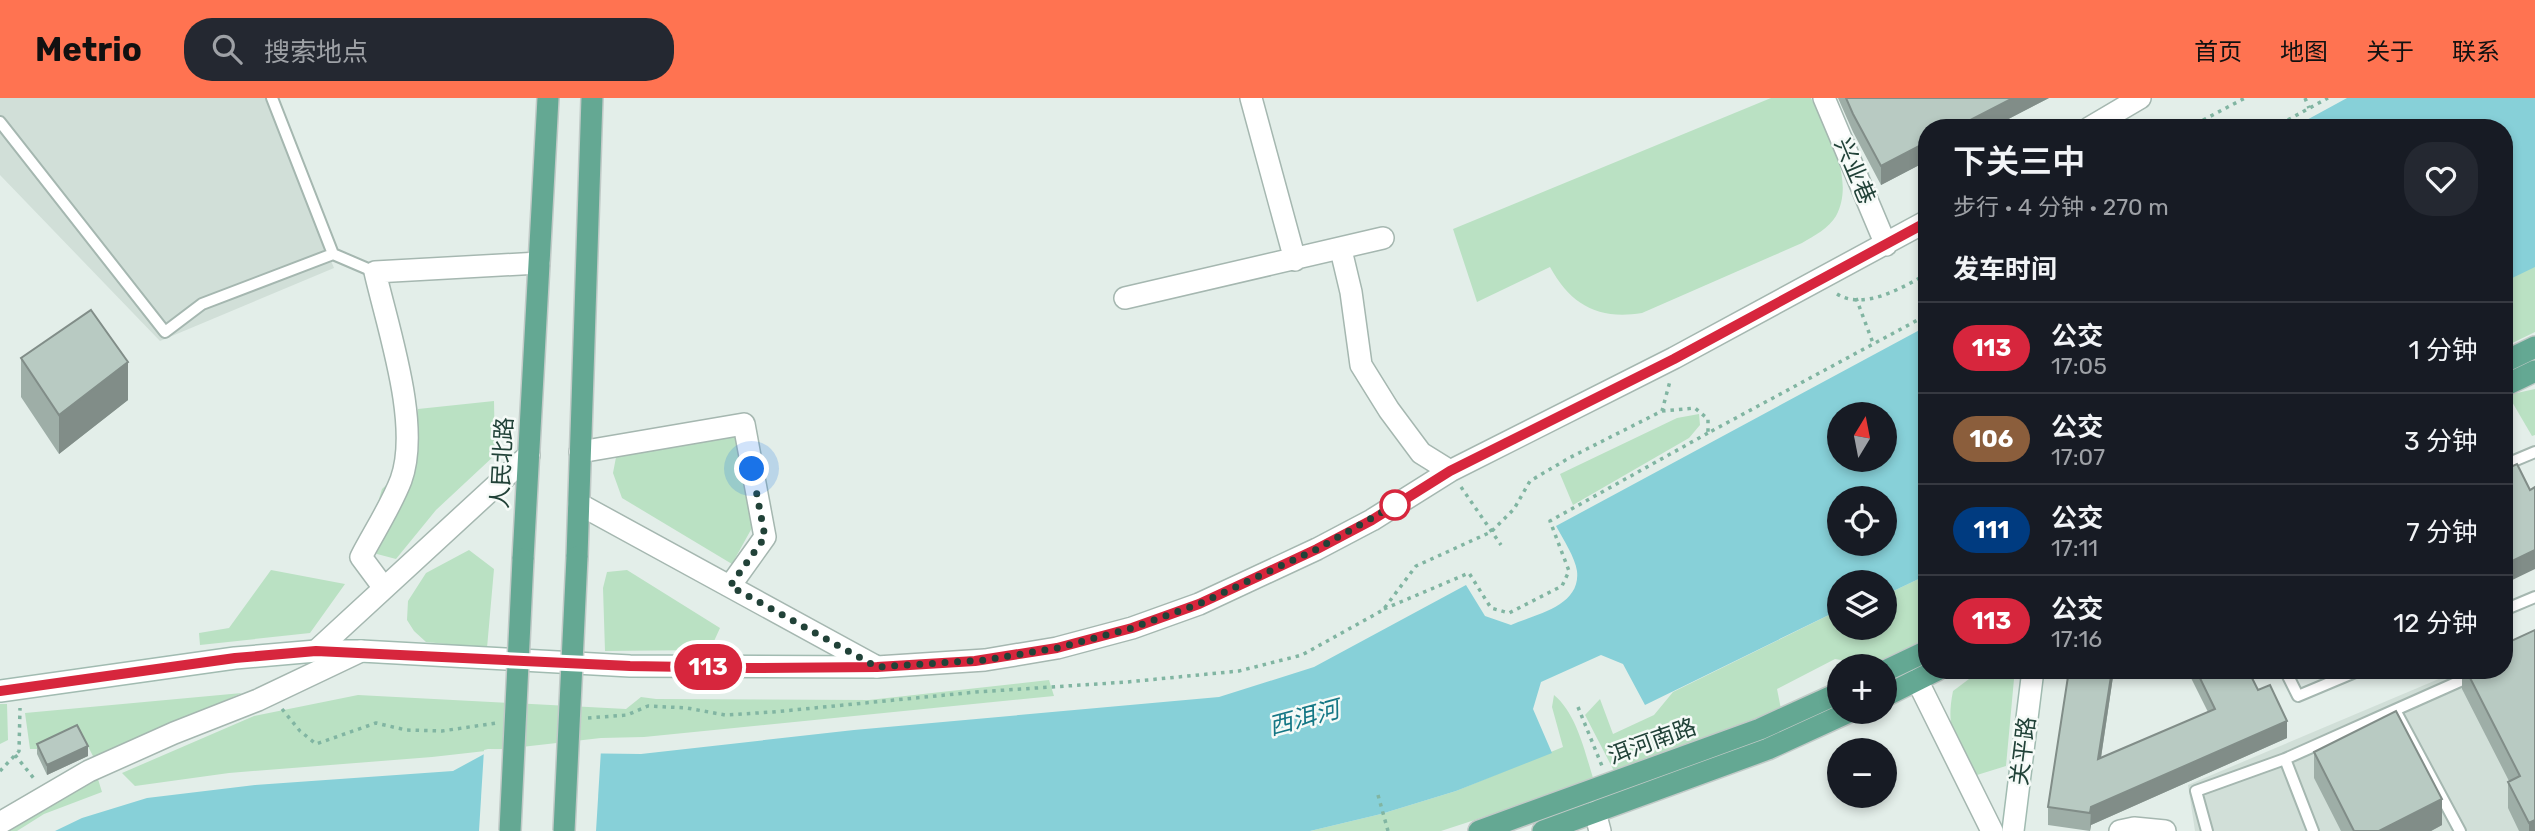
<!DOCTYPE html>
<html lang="zh">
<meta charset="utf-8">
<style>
:root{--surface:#171b24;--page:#242831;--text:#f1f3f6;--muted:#9ea1a6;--line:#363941;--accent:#ff7351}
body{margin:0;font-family:Rubik,"Noto Sans SC",sans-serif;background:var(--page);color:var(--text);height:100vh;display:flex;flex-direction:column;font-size:26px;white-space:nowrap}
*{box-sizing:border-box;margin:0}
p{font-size:23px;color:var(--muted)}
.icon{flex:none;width:38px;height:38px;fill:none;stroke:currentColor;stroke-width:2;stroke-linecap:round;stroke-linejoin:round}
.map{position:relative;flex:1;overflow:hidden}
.drawer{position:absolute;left:1918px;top:21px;width:595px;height:560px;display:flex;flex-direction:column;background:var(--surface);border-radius:28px;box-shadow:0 4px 10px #0003}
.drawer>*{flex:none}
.badge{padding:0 14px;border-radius:23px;font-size:24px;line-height:46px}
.needle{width:46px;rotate:10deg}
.fabs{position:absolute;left:1827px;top:304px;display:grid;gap:14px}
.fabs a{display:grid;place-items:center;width:70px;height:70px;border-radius:50%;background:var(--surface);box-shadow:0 4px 10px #0003;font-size:35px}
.you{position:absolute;width:35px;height:35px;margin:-18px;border:5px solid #fff;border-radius:50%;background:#1a73e8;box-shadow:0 0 0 10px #1a73e833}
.map>.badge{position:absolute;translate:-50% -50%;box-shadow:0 0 0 4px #fff}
h2{padding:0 35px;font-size:26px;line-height:63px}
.round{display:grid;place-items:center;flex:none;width:74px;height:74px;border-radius:28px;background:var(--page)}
.head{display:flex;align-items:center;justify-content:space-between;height:119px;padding:0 35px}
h1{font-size:33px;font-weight:600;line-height:52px}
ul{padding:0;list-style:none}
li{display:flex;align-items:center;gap:21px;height:91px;padding:0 35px;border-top:2px solid var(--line)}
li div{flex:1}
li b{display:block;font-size:26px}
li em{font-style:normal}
li .badge{min-width:77px;font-weight:700;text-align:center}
header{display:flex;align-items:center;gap:42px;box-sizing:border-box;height:98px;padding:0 35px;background:var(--accent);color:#111}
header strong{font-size:33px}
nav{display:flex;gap:38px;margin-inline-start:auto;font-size:24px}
.search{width:490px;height:63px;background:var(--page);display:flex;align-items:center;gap:18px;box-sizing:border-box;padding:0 24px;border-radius:28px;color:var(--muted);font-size:26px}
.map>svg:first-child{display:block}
</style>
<header>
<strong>Metrio</strong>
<div class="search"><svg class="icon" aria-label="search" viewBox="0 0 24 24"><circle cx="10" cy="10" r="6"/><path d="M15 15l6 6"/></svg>搜索地点</div>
<nav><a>首页</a><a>地图</a><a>关于</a><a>联系</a></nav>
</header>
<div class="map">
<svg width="2535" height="733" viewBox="0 0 2535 733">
<rect width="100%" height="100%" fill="#e3eee9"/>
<path fill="#d1dfd8" d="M0,0h265l69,170 -174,73 -160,-166z
M2460,572h44l31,161h-340l-7,-46z"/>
<path fill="#bae1c3" d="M1771,0h40c16,33 45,81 25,118 -7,12 -22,20 -34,27l-160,70c-44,7 -71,-8 -92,-46l-73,35 -24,-73z
M2535,167v67l-31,15v-66z
M2535,291v46l-3,1 -24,-41z
M494,303l1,54 -59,55 -40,49 -19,-5 -11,-11 16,-54 28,-26 8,-54z
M1699,316l1,11 -11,13 -116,67 -13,-31 117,-56z
M740,331l18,88 -26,47 -110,-66 -9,-25 4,-21z
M469,452l25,19 -7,79 -61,-6 -12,-11 -7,-11 1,-19 18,-28z
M271,472l74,14 -35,49 -110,12 -1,-12 30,-5z
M627,472l93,58 -10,22 -105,1 -2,-63 4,-16z
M1927,477v63l-54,27 -38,-6 -58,30 4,20 -167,62 -29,-56 15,-16 13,35 41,-19 19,-23 166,-82v18h46v-33z
M1981,572h26l6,3 1,6 -8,87 -29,9c-21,-33 -32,-43 -24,-84z
M1049,582l5,16 -410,41 -43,1 -169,19 -203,16 -94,13 -13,-13 132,-57 104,-21 268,14 15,-12 15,2 213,1z
M242,595l-148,65 -15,-29 -38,20h-11l-5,-36z
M1554,597c23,19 31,58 40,86l-153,50h-131l71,-17 75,-23 107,-44 -11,-40z
M0,606h7l1,36 -8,4z
M97,678l5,16 -58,22 -27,17h-16z"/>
<path fill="#87d0d8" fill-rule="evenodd" d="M2347,0h188v169l-31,15v-154h-212z
M1927,228v249l-42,20v-12h-46v27l-194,95 -22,-41 -22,-9 -60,27 -8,27 19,44 -96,38 -75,23 -71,17h-1255l27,-13 65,-20 108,-13 198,-14 35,-19 153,2 213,-24 365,-33 95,-30 152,-82 19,31 26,9c26,-11 70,-19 66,-54 -2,-14 -14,-32 -21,-45zM1839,317h46v45h-46zM1839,401h46v45h-46z"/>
<path fill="#e3eee9" d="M488,651l113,1 -5,81h-117l5,-81z"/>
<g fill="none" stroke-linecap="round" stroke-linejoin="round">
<g stroke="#a5b7b0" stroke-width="14">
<path id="lane" d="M272,0l61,156
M0,24l165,210 37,-28 131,-50 42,18
M2504,367l31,-13
M2504,512l31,-13
M2285,572l13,26 62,-26
M2395,612l90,-40
M2285,661l110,-49 65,121
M2207,733l-11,-40 89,-32 28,72"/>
</g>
<g stroke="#a5b7b0" stroke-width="24">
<path id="street" d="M1251,0l44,162
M1824,0l62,147
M2089,30l51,-30
M1341,152l10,42 10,73 28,45 32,43 29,18
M1125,200l258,-60
M580,354l164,-28 21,113 -35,49
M579,406l298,163 108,-7 72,-12 75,-20 67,-24 118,-55 55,-29 78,-49 224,-113 253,-137
M384,490l-23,-31c13,-25 30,-51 40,-77 20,-55 -13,-151 -26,-208l164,-9
M316,553l213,-196
M1917,582l75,151
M1595,714l5,19
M0,725l89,-52 85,-38 84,-33 103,-49
M2120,733l14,-3 31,3"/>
</g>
<g stroke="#a1bbb1" stroke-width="24">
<path id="secondary" d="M0,593l235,-33 81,-7h45l269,15 247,1
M2013,733l20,-161"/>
</g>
<g stroke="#c1cac7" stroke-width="24">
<path id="primary" d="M2504,264l31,-15
M2504,288l31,-15
M577,459l15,-459
M523,461l25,-461
M1885,573l42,-20
M1885,598l52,-26
M1479,733l281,-102 79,-36
M1543,733l225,-82 81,-37"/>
</g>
<path stroke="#81b5a2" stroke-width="3.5" stroke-dasharray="3.5 5" stroke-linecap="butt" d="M2305,0l4,10
M2188,30l57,-30
M2273,30l55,-30
M1837,196c27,17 66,-7 90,-20
M1856,200l17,45
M1662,313l33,-3 13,11v14l219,-118
M1461,389l40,58
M1384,511l85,-36 22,35 18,5 53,-27 7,-15 -19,-50 158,-88
M1578,609l24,59
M282,611l18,22 16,13 60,-21 30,7 36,1 54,-8
M588,620l39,-3 21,-9 39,2 38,7 48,-3 203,-20 151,-10 112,-11 63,-16 81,-45 33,-44 75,-34 23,-23 16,-28 39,-23 93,-47 8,-30
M15,657l21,26
M0,673l19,-20 1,-43
M1378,697l10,36"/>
<use href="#lane" stroke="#fff" stroke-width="10"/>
<use href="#street" stroke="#fff" stroke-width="21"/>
<use href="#secondary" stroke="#fff" stroke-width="21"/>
<use href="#primary" stroke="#64a893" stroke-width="21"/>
<g stroke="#c1cac7" stroke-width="24" stroke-linecap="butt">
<path id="primary-bridge" d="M510,733l13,-272
M564,733l13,-274"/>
</g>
<use href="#primary-bridge" stroke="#64a893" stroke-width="21"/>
</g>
<path fill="#9eaea7" d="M1838,0h211l-58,30h-64v33l-46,24 -28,-53z
M21,260l107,42 -69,54 -38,-57z
M2507,545l28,188h-16l-11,-23v-26l1,-1 -47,-92v-19h42z
M2069,572h45l-13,88 107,-46 -21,-42h61l10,20 29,48 -196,87 -1,6 -42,-6v-18z
M37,646l51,12 -41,19 -10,-21z
M2314,654l128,73 -11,6h-90l-27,-53z"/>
<path fill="#818d88" d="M2013,0h36l-58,30h-36z
M1927,44v19l-46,24v-19z
M128,264v38l-69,54v-39z
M2535,452v19l-31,15v-19z
M2112,572h2l-16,107v-18z
M2306,572h16l-16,8z
M2287,623v17l-196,87 -1,6 1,-24z
M88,648v10l-41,19v-10z
M2442,701v26l-11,6h-52z
M2535,722v11h-6v-8z"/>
<path fill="#b8cac2" stroke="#818d88" stroke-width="2" d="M1846,0h167l-58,30h-28v14l-46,24 -28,-52z
M91,212l37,52 -69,53 -38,-57z
M2517,366l13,26 5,-3v63l-31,15v-95z
M2535,532v190l-6,3 -21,-41 12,-6 -54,-106h38v-27h3z
M2069,572h43l-14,89 117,-50 -19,-39h52l10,20 12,-5 17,36 -196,86 -1,6 -42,-6z
M2396,613l46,88 -63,32h-25l-40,-79z
M77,627l11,21 -41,19 -10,-21z"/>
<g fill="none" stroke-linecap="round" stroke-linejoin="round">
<g stroke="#fff" stroke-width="16">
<path id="line" d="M0,593l235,-33 81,-7 314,15 118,2 129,-1 98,-6 82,-13 75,-20 67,-24 118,-55 55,-29 78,-49 224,-112 253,-137"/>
</g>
<use href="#line" stroke="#d7263d" stroke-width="10"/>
<path stroke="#214238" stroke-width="7" stroke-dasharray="0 12.6" d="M752,371l13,68 -35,49 147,81 108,-7 72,-12 75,-20 67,-24 118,-55 78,-44"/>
</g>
<circle fill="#fff" stroke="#d7263d" stroke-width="3.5" cx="1395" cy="407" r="14"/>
<g text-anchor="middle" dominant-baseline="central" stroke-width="5" stroke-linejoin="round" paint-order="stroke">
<g font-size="23" fill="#214238" stroke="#f5faf7">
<text transform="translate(1855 73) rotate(67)">兴业巷</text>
<text transform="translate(502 365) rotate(-87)">人民北路</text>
<text transform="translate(1652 643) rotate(-20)">洱河南路</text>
<text transform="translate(2023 653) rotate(-83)">关平路</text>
</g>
<g font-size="24" font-style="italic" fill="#147785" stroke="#f5faf7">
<text transform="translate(1304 620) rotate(-15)">西洱河</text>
</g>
</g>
</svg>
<div class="fabs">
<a><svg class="needle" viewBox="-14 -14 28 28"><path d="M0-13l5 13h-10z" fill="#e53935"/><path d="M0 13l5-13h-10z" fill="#9ea1a6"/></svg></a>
<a><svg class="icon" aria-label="locate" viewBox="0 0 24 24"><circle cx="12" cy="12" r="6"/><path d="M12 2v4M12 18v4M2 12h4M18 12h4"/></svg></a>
<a><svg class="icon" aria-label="layers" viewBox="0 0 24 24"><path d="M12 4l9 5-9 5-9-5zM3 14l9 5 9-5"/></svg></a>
<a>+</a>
<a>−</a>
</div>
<div class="you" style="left:752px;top:371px"></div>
<b class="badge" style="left:708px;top:569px;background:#d7263d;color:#fff">113</b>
<section class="drawer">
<div class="head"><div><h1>下关三中</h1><p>步行 · 4 分钟 · 270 m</p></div><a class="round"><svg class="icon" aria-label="heart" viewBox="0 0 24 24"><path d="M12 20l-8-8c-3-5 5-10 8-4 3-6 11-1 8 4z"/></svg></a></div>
<h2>发车时间</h2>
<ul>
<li><span class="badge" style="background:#d7263d;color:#fff">113</span><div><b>公交</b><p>17:05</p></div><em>1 分钟</em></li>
<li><span class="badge" style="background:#8b5e3c;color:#fff">106</span><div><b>公交</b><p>17:07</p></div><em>3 分钟</em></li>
<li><span class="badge" style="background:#003b80;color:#fff">111</span><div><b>公交</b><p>17:11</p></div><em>7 分钟</em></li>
<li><span class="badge" style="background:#d7263d;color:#fff">113</span><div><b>公交</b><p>17:16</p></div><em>12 分钟</em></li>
</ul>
</section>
</div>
